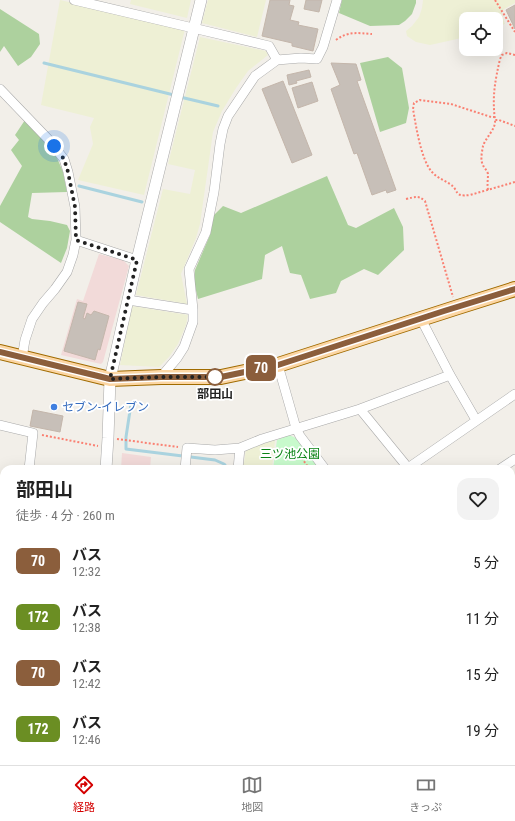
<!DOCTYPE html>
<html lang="ja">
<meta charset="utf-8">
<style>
:root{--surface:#fff;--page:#f2f2f2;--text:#222;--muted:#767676;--line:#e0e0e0;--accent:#d40000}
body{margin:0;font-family:"Roboto Condensed","Noto Sans JP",sans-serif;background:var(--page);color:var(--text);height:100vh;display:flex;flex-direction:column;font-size:15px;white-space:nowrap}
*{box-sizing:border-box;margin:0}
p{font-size:13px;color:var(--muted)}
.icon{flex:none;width:22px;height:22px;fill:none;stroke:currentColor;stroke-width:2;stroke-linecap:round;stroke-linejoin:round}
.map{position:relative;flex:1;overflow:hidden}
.side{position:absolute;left:0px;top:465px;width:515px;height:300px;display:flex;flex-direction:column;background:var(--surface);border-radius:12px 12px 0 0;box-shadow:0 4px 16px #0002}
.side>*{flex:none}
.badge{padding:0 8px;border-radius:6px;font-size:14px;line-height:26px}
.fabs{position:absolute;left:459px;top:12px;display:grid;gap:8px}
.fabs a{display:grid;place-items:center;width:44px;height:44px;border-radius:8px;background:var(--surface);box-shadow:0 4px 16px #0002;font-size:20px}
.you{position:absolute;width:20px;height:20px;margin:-10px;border:3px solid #fff;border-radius:50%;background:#1a73e8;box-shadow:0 0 0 6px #1a73e833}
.map>.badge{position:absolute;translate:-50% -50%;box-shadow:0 0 0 2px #fff}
.round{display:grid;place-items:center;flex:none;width:42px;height:42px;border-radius:12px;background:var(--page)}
.headline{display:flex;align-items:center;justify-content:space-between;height:68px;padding:0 16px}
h1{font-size:19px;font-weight:700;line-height:30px}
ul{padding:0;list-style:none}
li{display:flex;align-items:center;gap:12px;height:56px;padding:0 16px}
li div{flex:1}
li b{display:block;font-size:15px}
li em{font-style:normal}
li .badge{min-width:44px;font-weight:700;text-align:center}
.tabs{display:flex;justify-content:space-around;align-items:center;height:56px;border-top:1px solid var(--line);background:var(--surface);font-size:11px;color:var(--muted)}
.tabs a{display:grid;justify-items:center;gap:2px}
.tabs .selected{color:var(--accent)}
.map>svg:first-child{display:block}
</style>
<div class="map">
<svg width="515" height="765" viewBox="0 0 515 765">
<rect width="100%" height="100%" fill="#f2efe9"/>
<path fill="#f2dad9" d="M99,254l24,6 6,6 -26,96 -2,2 -40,-9 16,-56 6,2z
M122,453l29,4 -1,12h-29z"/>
<path fill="#eef0d5" d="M60,0l125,29 -41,166 -66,-15 15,-36 -3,-17 4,-9 -53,-13z
M131,0h60l-4,18 -57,-14z
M208,0h58l-9,37 -55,-14z
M423,0h92v3l-14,8 4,13 -9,3v-8h-30v18l-36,8 -14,-3 -9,-6 -1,-5 6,-5 7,-9 3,-9z
M200,37l66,14 2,4 -20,16 -12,17 -14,23 -9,21 -13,92 -4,14 -15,36 6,30 -51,-9 27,-106 27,5 5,-24 -27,-6z
M132,306l56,9 -2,10 -8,19 -9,13 -10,10 -39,-2z
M275,440l-3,29h-29l3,-20z"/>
<path fill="#add19e" d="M342,0h74v3l-4,11 -7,7 -6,4 -29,1 -31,-13z
M0,9l39,25 1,10 -9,13 -13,9 -14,-20 -4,6z
M388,57l14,11 7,40 -3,15 -26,9 -20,-69z
M25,120l30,33 8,19 4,20 -35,1 -4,24 4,2 18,2 17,4 3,6 -3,17 -6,15 -61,-41v-16l22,-40 -11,-16 8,-10 -4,-5z
M327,176l21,49 8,3 38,-20 9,19 1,23 -26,25 -14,-6 -23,12 -5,12 -26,6 -9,-24 -11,-2 -8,-27 -17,9 -3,24 -64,20 -4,-17 1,-12 15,-35 4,-20 9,-9 18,7z"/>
<path fill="#c8facc" d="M289,435l7,3 24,31h-47l4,-29z"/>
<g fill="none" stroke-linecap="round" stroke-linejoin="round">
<path stroke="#aad3df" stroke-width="3" d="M44,63l130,32
M180,97l38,9
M79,186l63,16
M131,404l-5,33v12l89,11 9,4 4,5
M279,761l2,4"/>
</g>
<path fill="#c7bfb8" stroke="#c4b6ab" d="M270,0h20l-1,5 5,1 -4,14 9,2 -1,3 20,4 -5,22 -21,-5v-3l-30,-7z
M306,0h16l-3,12 -15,-3z
M515,5v24l-9,-19z
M331,63l25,1 5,16 -4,1 39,109 -9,3 -1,-3 -14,5 -15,-42 -3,1 -23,-65 9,-4z
M309,70l2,7 -15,4 1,2 -8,2 -2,-10z
M283,81l29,74 -20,8 -30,-74z
M312,82l6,19 -20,7 -6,-20z
M78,302l9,2 -4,14 2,1 2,-6 4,2 3,-4 15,5 -9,34 -2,-1 -3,11 -31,-9z
M33,410l30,6 -3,16 -30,-6z"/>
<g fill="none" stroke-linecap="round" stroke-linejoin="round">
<g stroke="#a9a9a9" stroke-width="10">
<path id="minor" d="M74,0l119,28 76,18 8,14
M0,89l48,50 16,20 4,13 7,35 1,33 -3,15 -6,17 -12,17 -12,14 -11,16 -7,21 -3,18
M76,240l61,20
M128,300l65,10
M421,319l29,56 26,45
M278,365l18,63 4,8 25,33
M161,377l16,-19 7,-11 9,-25v-12l-4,-41 17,-37 8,-40 6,-48 3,-15 5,-13 27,-40 22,-16 24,-2 16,1 6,-12 14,-47
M360,409l49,60
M0,425l33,8 -4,36
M408,468l107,-74
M185,469l2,-21 28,2 25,-2 22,-9 98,-30 90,-34
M238,469l2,-21
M500,469l15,-10
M511,539l4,-3
M511,579l4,4
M0,624h4
M511,743l4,-3
M289,761l2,4
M481,761l2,4
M0,763l10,-2"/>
</g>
<g stroke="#a9a9a9" stroke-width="12">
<path id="tertiary" d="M106,469l2,-31 2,-59 27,-119 64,-260
M511,698l4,-3
M113,761l1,4
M384,765l9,-4"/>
</g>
<g stroke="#a06b00" stroke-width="16">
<path id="primary" d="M0,352l110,27 51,-2h60l57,-12 177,-57 60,-19"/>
</g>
<path stroke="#fa8072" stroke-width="2" stroke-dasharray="2 2" stroke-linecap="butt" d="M495,0l20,32
M336,40c12,-9 22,-7 36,-6
M515,55l-8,-2 -5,2 -2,4c-5,22 -8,38 -5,61h4l16,6
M495,117h-4l-40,-13 -31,-4 -6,3 -1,6c3,17 8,51 19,63 5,6 12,8 18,12 10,7 3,13 20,11l45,-13
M488,190c-1,-6 0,-11 0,-16 -1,-4 -4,-6 -5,-9 -3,-5 -1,-13 0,-19 3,-9 13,-17 12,-26
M406,199c9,-2 12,-4 19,2l28,96
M42,435l56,11
M117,439l61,8
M300,449l-3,2 11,16v2
M36,761l1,4"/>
<use href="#minor" stroke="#fff" stroke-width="9"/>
<use href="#tertiary" stroke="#fff" stroke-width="11"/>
<use href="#primary" stroke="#fcd6a4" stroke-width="14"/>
</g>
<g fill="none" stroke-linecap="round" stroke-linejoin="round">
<g stroke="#fff" stroke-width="9">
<path id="line" d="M0,352l110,27 51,-2h60l57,-12 166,-54 71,-22"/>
</g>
<use href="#line" stroke="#8b5e3c" stroke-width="6"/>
<path stroke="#222" stroke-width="4" stroke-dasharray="0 7.2" d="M54,146l10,13 4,13 7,35 1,33 61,20 -27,119 51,-2h60h-6"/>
</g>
<circle fill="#fff" stroke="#8b5e3c" stroke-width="2" cx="215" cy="377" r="8"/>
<circle fill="#3f7fe0" stroke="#fff" stroke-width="1.5" cx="54" cy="407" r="4"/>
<g text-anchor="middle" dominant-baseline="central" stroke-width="3.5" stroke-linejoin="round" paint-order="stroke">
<g font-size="12" font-weight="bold" fill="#222" stroke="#fff">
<text x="215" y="394">部田山</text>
</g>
<g font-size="12" fill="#366cbe" stroke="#fff" text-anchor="start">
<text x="62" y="407">セブン-イレブン</text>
</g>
<g font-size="12" fill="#0c8416" stroke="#fff">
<text x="290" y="454">三ツ池公園</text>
</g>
</g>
</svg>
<div class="fabs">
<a><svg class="icon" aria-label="locate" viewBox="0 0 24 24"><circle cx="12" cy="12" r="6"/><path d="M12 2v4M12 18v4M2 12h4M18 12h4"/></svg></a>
</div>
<div class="you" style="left:54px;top:146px"></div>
<b class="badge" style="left:261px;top:368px;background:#8b5e3c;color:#fff">70</b>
<section class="side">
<div class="headline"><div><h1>部田山</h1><p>徒歩 · 4 分 · 260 m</p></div><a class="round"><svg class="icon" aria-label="heart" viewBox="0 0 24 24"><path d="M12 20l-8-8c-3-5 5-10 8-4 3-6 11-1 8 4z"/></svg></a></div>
<ul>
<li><span class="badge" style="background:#8b5e3c;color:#fff">70</span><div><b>バス</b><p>12:32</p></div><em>5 分</em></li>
<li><span class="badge" style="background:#6b8e23;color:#fff">172</span><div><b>バス</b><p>12:38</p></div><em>11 分</em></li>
<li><span class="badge" style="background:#8b5e3c;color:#fff">70</span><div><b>バス</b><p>12:42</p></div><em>15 分</em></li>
<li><span class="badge" style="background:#6b8e23;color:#fff">172</span><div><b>バス</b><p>12:46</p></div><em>19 分</em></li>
</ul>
</section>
</div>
<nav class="tabs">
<a class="selected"><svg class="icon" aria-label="directions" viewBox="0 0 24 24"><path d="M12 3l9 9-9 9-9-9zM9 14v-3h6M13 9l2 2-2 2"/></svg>経路</a>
<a><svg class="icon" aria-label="map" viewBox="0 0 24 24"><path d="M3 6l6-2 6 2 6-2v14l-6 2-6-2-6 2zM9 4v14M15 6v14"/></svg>地図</a>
<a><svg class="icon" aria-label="tickets" viewBox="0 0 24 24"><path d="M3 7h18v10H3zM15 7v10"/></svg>きっぷ</a>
</nav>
